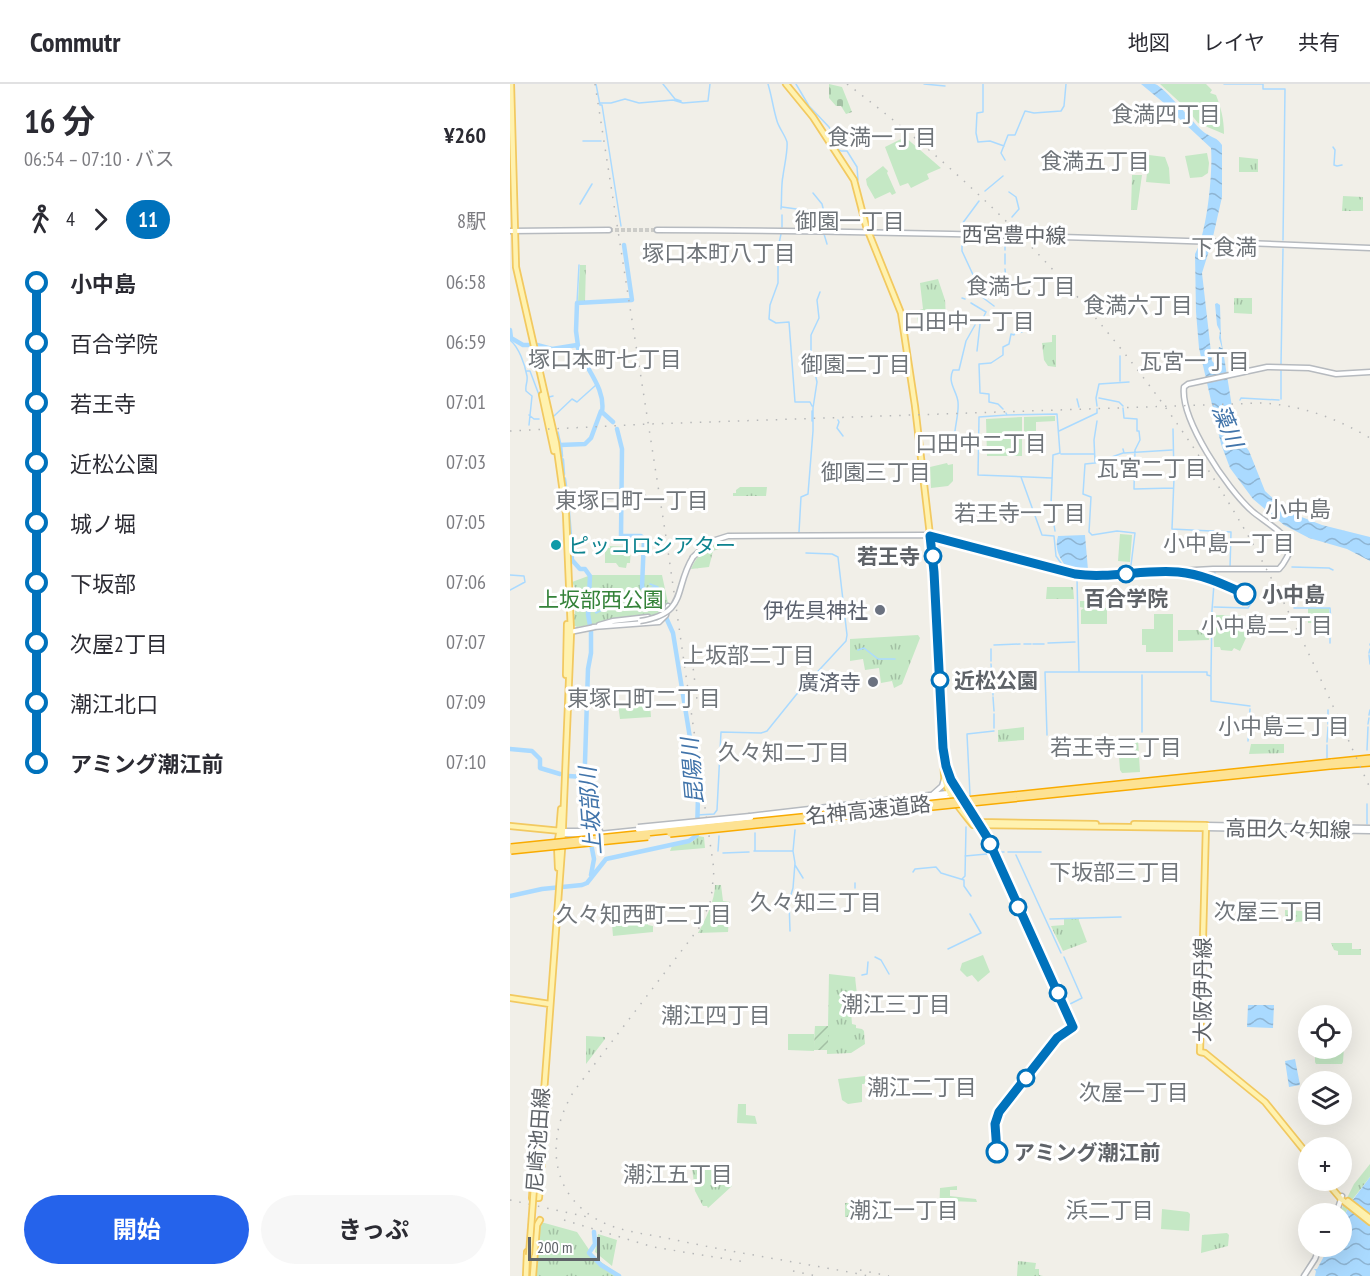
<!DOCTYPE html>
<html lang="ja">
<meta charset="utf-8">
<style>
:root{--surface:#fff;--page:#f7f7f7;--text:#2b2b33;--muted:#7c7c81;--line:#e1e1e2;--accent:#2563eb}
body{margin:0;font-family:"PT Sans Narrow","Noto Sans JP",sans-serif;background:var(--page);color:var(--text);height:100vh;display:flex;flex-direction:column;font-size:22px;white-space:nowrap}
*{box-sizing:border-box;margin:0}
p{font-size:20px;color:var(--muted)}
.icon{flex:none;width:33px;height:33px;fill:none;stroke:currentColor;stroke-width:2;stroke-linecap:round;stroke-linejoin:round}
.map{position:relative;flex:1;overflow:hidden}
.details{display:flex;flex-direction:column;background:var(--surface);width:510px}
.details>*{flex:none}
.badge{padding:0 12px;border-radius:20px;font-size:21px;line-height:39px}
.controls{position:absolute;left:788px;top:921px;display:grid;gap:12px}
.controls a{display:grid;place-items:center;width:54px;height:54px;border-radius:50%;background:var(--surface);box-shadow:0 6px 24px #0002;font-size:30px}
.scale{position:absolute;left:18px;bottom:15px;width:72px;box-sizing:border-box;padding-left:6px;border:3px solid #5f6368;border-top:0;font-size:16px;line-height:21px;white-space:nowrap;color:#5f6368;-webkit-text-stroke:4px #fff;paint-order:stroke}
.map>.badge{position:absolute;translate:-50% -50%;box-shadow:0 0 0 3px #fff}
.legs{display:flex;align-items:center;gap:9px;height:66px;padding:0 24px;font-size:20px}
.legs p{margin-inline-start:auto}
.headline{display:flex;align-items:center;justify-content:space-between;height:102px;padding:0 24px}
h1{font-size:33px;font-weight:700;line-height:45px}
.primary-button{display:flex;gap:12px;margin-top:auto;padding:12px 24px}
.primary-button a{flex:1;height:69px;border-radius:36px;background:var(--accent);color:#fff;font-size:24px;font-weight:700;line-height:69px;text-align:center}
.primary-button a+a{background:var(--page);color:var(--text)}
ul{padding:0 24px;list-style:none}
li{display:flex;align-items:center;gap:21px;height:60px;font-size:22px}
li i{display:grid;place-items:center;width:9px;height:100%;margin:0 8px;background:currentColor}
li i::after{content:'';width:15px;height:15px;margin:-8px;border:4px solid;border-radius:50%;background:var(--surface)}
li p{margin-inline-start:auto}
li:first-child i{background:linear-gradient(#0000 50%,currentColor 0)}
li:last-child i{background:linear-gradient(currentColor 50%,#0000 0)}
header{display:flex;align-items:center;gap:36px;box-sizing:border-box;height:84px;padding:0 30px;background:var(--surface);border-bottom:2px solid var(--line)}
header strong{font-size:28px}
nav{display:flex;gap:33px;margin-inline-start:auto;font-size:21px}
main{display:flex;flex:1;min-height:0}
.map>svg:first-child{display:block}
</style>
<header>
<strong>Commutr</strong>
<nav><a>地図</a><a>レイヤ</a><a>共有</a></nav>
</header>
<main>
<section class="details">
<div class="headline"><div><h1>16 分</h1><p>06:54 – 07:10 · バス</p></div><b>¥260</b></div>
<div class="legs"><svg class="icon" aria-label="walk" viewBox="0 0 24 24"><circle cx="13" cy="4" r="2"/><path d="M13 8l-2 6 4 7M11 14l-3 7M7 12l3-4h3l4 4"/></svg>4<svg class="icon" aria-label="forward" viewBox="0 0 24 24"><path d="M9 5l7 7-7 7"/></svg><b class="badge" style="background:#0072bc;color:#fff">11</b><p>8駅</p></div>
<ul>
<li><i style="color:#0072bc"></i><b>小中島</b><p>06:58</p></li>
<li><i style="color:#0072bc"></i><span>百合学院</span><p>06:59</p></li>
<li><i style="color:#0072bc"></i><span>若王寺</span><p>07:01</p></li>
<li><i style="color:#0072bc"></i><span>近松公園</span><p>07:03</p></li>
<li><i style="color:#0072bc"></i><span>城ノ堀</span><p>07:05</p></li>
<li><i style="color:#0072bc"></i><span>下坂部</span><p>07:06</p></li>
<li><i style="color:#0072bc"></i><span>次屋2丁目</span><p>07:07</p></li>
<li><i style="color:#0072bc"></i><span>潮江北口</span><p>07:09</p></li>
<li><i style="color:#0072bc"></i><b>アミング潮江前</b><p>07:10</p></li>
</ul>
<div class="primary-button"><a>開始</a><a>きっぷ</a></div>
</section>
<div class="map">
<svg width="860" height="1192" viewBox="0 0 860 1192">
<defs>
<pattern id="cemetery-stones" width="16" height="16" patternUnits="userSpaceOnUse" patternTransform="scale(1.5)"><rect width="16" height="16" fill="#c5e8c5"/><path d="M2 7V4a2 2 0 0 1 4 0v3zM10 15v-3a2 2 0 0 1 4 0v3z" fill="#a3c0a4"/></pattern>
<pattern id="park-tufts" width="24" height="20" patternUnits="userSpaceOnUse" patternTransform="scale(1.5)"><rect width="24" height="20" fill="#c5e8c5"/><path d="M3 7l-1-3M5 7V3M7 7l1-3M15 17l-1-3M17 17v-4M19 17l1-3" fill="none" stroke="#a3c0a4"/></pattern>
<pattern id="garden-furrows" width="10" height="10" patternUnits="userSpaceOnUse" patternTransform="scale(1.5)"><rect width="10" height="10" fill="#c5e8c5"/><path d="M-1 1l2-2M0 10L10 0M9 11l2-2" fill="none" stroke="#a3c0a4"/></pattern>
<pattern id="water-waves" width="16" height="10" patternUnits="userSpaceOnUse" patternTransform="scale(1.5)"><rect width="16" height="10" fill="#aadaff"/><path d="M0 5q4-4 8 0t8 0" fill="none" stroke="#8eb4d2"/></pattern>
</defs>
<rect width="100%" height="100%" fill="#f1efe8"/>
<path fill="#c5e8c5" d="M650,0h46l6,6 -2,3 6,2c5,13 8,24 8,39l-26,-11 -12,-15z
M395,53l36,31 -14,6 2,5 -18,9 -3,-5 -8,3 -15,-39z
M697,69l2,10 -1,10 -6,4 -12,1 -5,-22z
M639,71l16,2 4,11 1,16 -24,-2z
M373,82l5,5 -1,2 9,20 -4,2 -2,-3 -15,7 -8,-14 -1,-6z
M545,332v5l-19,1v10h-12v-15z
M512,333v39h-35l-1,-37z
M437,379l1,2 5,-1v17l-5,5 -17,2 -1,-21z
M610,450l12,1 -2,27 -12,-1z
M100,462l21,1 -1,16h-3l-1,5 -7,-1 -3,-4h-11v-15h5z
M570,517h7v7h20v16h-26v-14l3,-2 -4,-1z
M644,530h19v38h-27v-7h-4v-16h12z
M703,531h28v7l12,1 -13,28 -6,-3 -2,3 -11,-1 -1,-3h-6z
M140,619l1,14 -31,2 -2,-15z
M628,655l2,33 -18,1 -2,-3 -2,-27h3v-3z
M132,818l5,3 1,20 5,1v6l-40,4 -1,-12 6,-1 -2,-19z
M473,871l7,17 -12,10 -6,-7 -5,2 -7,-7 2,-7z
M278,950h26v17l-26,-1z
M831,963h3l-1,15 -1,2h-26l-1,-2v-13l26,-1z
M355,992v8h-3v18l-14,2 -6,-4 -4,-21z
M228,1020h8v11l9,1 2,8 -20,-1z
M652,1125l26,3 2,2 -1,17 -28,-2z"/>
<path fill="url(#cemetery-stones)" d="M319,0l13,3 10,25 -6,2 -5,-8h-5l-7,-8z"/>
<path fill="url(#park-tufts)" d="M729,73l19,2v13h-19z
M622,91h10l-5,35h-6z
M833,112l20,1v14h-21z
M70,181h6l-1,37h-7z
M428,195l7,21 1,17 -4,4 -3,-4 -17,3v8l-3,2 -3,-19 7,-2 -3,-26z
M724,214h18v16l-18,-1z
M542,251h4v32l-8,-1 -4,-6 -2,-17 10,-1z
M230,403h27l-1,9h-33v-3h3v-3z
M211,457h4l-1,6 -11,4 -4,16 -18,2c6,-14 15,-23 30,-28z
M81,491h71l6,28 -6,8 -9,4 -76,12 -4,-2 -1,-11h3l1,-24 -4,-8z
M563,503l1,12h-28l1,-12z
M798,524h21l1,15h-22z
M668,546h30l1,10 -31,1z
M408,551l2,3 -18,46 -8,4 -2,-7 -11,2 -2,-15 -14,2 -2,-11 -13,2v-22z
M514,643v13l-26,2v-12z
M741,660h33v9l-35,1z
M188,752l6,1 1,11 -35,3 2,-5 20,-4z
M205,801h6l2,16 7,1 -2,30 -30,1c8,-14 17,-33 17,-48z
M775,826l33,2v8l-33,3z
M568,834l9,24 -24,9 -12,-25 13,-1v-6z
M821,859h21v6h9v6h-23v-4l-4,-1z
M319,890l26,3 4,35h-8l1,12 4,1v3l6,1 2,2 1,13 -14,9 -24,1v-4h-13l1,-24h13z
M76,952l19,1v2l-19,25z
M860,1080v13l-18,23 -11,22v-8h-2l15,-30z
M185,1081l37,1v20l-24,22 -1,-2h-4l-8,-15 -3,-23z
M447,1102v4h-7v6l26,3 1,3 -29,-1 -1,14h-8l1,-27z
M31,1138l36,10 17,25 27,19h-86l3,-50z
M717,1149l2,2 -1,11 -27,7 1,-18z
M88,1150l19,6 -5,26 -17,-14z
M508,1177l18,2 -1,6h4v6l4,1h-26z"/>
<path fill="url(#garden-furrows)" d="M305,942h13v24h-14z
M335,1119h18v14h-18z"/>
<path fill="url(#water-waves)" d="M631,0c4,0 10,0 14,0 11,4 38,40 50,49 7,5 12,4 17,12v52l-10,44 -10,32 10,88 3,3 4,-17 3,1 -3,-10 1,-7 -3,-6 -2,-21 2,-1 3,2 1,33 12,75 -1,15 17,23 16,40 12,11 22,14 23,9 48,12v24l-23,-12 -38,-11 -25,-13 -31,-26 -23,-31 -9,-24 -22,-96 -3,-36 -1,-58c12,-20 18,-82 16,-106l-41,-38v-2z
M575,451l3,35 -3,2 -17,-3c-8,-10 -14,-20 -10,-33z
M738,921h26l-1,23 -26,-1z
M785,975l5,26 -11,2 -4,-26z
M860,1093v99h-55l1,-5 -2,-2h3l12,-22 12,-1v-24l11,-21z"/>
<g fill="none" stroke-linecap="round" stroke-linejoin="round">
<path stroke="#aadaff" stroke-width="1.5" d="M86,0l4,21h2l19,121
M153,0l12,15 6,2
M258,0c4,13 5,24 9,37 2,7 8,14 10,21 1,9 -3,25 -4,34 -2,8 -1,23 -2,33
M286,0l13,22 20,21 10,18 -1,4 3,2h6l10,16 1,13
M414,0l21,2
M473,0v28l-6,1 -1,20 2,9 12,-1 14,5
M714,0h39
M753,0v5h22l-2,151
M90,19h11l14,-4 14,4 34,-3 10,3 25,-2 2,-17
M73,57h18
M823,63l2,3 -1,15 3,1 5,-1
M495,76l-4,-7 7,-18h7l10,-24 9,2 27,-2 3,-5 2,-22
M475,107l18,-15
M499,108l7,5 3,12 -7,8
M303,109l9,11 2,8
M70,120l12,-20
M272,123l29,4v6l10,5
M272,131v12
M313,138v-3
M452,147v-7l17,-23
M271,150l-3,14v35l-8,22 -1,14 7,4 13,-1 6,80h15l2,4
M314,150l3,10
M452,152v15l13,28
M495,153v13
M495,170v10
M495,185l1,11
M466,198l6,12
M496,200v11
M472,213l12,9
M452,214l3,1
M67,219l2,-38
M461,219l15,9 -6,12 -3,27
M0,256c9,7 15,25 17,36 1,6 -2,9 -1,15l6,5 -3,29
M610,272v25
M771,281l2,-116
M17,287h3l9,24
M39,313l4,-1
M589,314l20,4 4,4
M567,315l2,8
M771,315v-29
M730,316l1,-2 38,2
M587,322l-1,-8 3,-14 30,-2
M613,324l1,10 13,1v12h2l1,9 -5,10 -1,39 39,-1
M493,325l-5,-5 -9,-2v-8l-9,-1 -1,-29 12,-1 12,-8v-8l6,-3 2,-10 3,1 2,-4 6,1v-18
M302,327v10
M496,329l1,2 -28,2 -1,58 74,3
M19,331l5,4h5
M497,331l50,-1 3,39 -7,2 -2,50 4,26
M44,332l18,-17 5,3 19,-17
M328,336l1,2 -2,6 6,8
M663,345l1,49 -2,51 59,3 -1,36
M549,347l38,-18v-4
M48,348l3,13
M412,350l31,-1 2,-2c1,-9 4,-20 3,-29 -1,-11 -11,-19 -5,-32h6l7,-29 9,-16
M613,365l1,4 48,-3
M613,369l-28,10 -10,1 -2,30 8,3 -2,35 3,3 25,-4 18,2 -4,32
M551,370h33
M585,378l-1,-22 3,-19
M511,393l21,58 12,1 2,20 9,13
M559,422l12,1
M289,448l2,-35 7,-3 5,-63v-23l4,-26 -6,-26v-21l8,-17 -2,-18 3,-8
M782,483l37,1 4,2
M556,489l1,3 10,2 2,94h128v3l4,1v25l39,5
M0,491l14,1 1,6 -15,8
M140,500l8,3v2l-5,-2 -4,2 1,2h3
M79,520h2l-1,8 4,-3 2,4 6,-3
M704,523l34,1 5,-8
M784,524h36l1,14
M538,559l27,-1
M820,559v-16
M514,560h7
M523,560h11
M484,561l26,-1
M860,561v-1
M481,565v12
M348,566l6,-2 14,11h17
M859,569l1,-4
M859,571l1,9
M481,580l1,13
M632,591v57
M701,591l1,-65 3,-39 2,-1
M482,596l1,15
M483,613l1,14
M484,630v14
M859,631l1,-5
M818,640v-14
M858,640l1,-6
M537,651l-2,-63h33
M738,657l2,-32
M817,658l1,-15
M857,666l1,-23
M817,674v-13
M460,711l-3,-61 27,-3
M187,731l17,-1 3,-4 4,-78 40,1 6,-2 29,-36 50,-54 1,-6 -9,-78 -6,-3 -26,-1
M857,740v-20
M245,766v-17
M208,767l1,-15
M244,767h39l2,-21
M487,768h7
M498,768h33
M213,769l26,-1
M506,771l45,98
M455,772l22,-2
M285,781l8,13
M403,788l2,-3 21,-2 5,6 23,7v6l7,10
M452,795l3,-3 1,-49
M345,804v-5
M540,835l71,-2
M280,847l-1,-30 4,-13 2,-25 -2,-12
M438,865l33,-16 -11,-19
M365,873l6,3 8,14
M554,873l18,41 -14,7
M352,891l5,-1 1,-12"/>
<path stroke="#aadaff" stroke-width="4.5" d="M0,246l1,8 12,7h14l15,4 25,-4c7,23 29,42 25,67l11,10
M68,262l-2,-15 1,-28 55,-3 -8,-55
M51,372l-1,-11 25,-1 6,-6 10,-27
M52,376l1,14
M54,395l2,14
M57,416l5,60 8,9h5l5,7 -2,38 3,17v22l-3,16 -4,124 2,25 8,41 -3,16
M0,665l22,2 8,8v9l20,6
M58,692l17,1
M0,812l32,-7 40,-4 5,-2 19,-24 83,-18 8,-6 1,-40 -2,-20 -23,-142 -9,-20 -22,-26 2,-48 -3,-3h-20l1,-87 -5,-20
M84,1148l1,12 -6,9 12,12 18,11"/>
<path stroke="#ccccc8" stroke-width="4" stroke-dasharray="4 2" stroke-linecap="butt" d="M99,146h48"/>
<g stroke="#b6babf" stroke-width="7">
<path id="secondary" d="M147,146c238,1 475,8 713,18
M0,147l99,-1
M51,412h80l5,3
M183,473l16,-15 19,-6 197,-1 158,41 130,-7h66c4,-4 13,-18 11,-24 -3,-11 -29,-26 -38,-34 -25,-22 -72,-92 -68,-124l4,-3 79,-17 42,1 27,6 34,-2
M89,541l14,-4 35,-4
M83,543l66,-5 7,-7 2,-9
M60,548l25,-5
M437,687l2,12 -1,7
M423,710l9,-8 2,-7
M240,732l197,-23 12,2
M241,734l194,-21 7,2
M696,741l164,3
M696,744l164,3
M52,747h38
M52,750l27,1 49,-5
M826,1130l6,-18
M794,1192l11,-17 5,-13"/>
</g>
<g stroke="#f2c960" stroke-width="8">
<path id="primary" d="M1,0l5,183 40,176 10,71 5,118 -9,217 -23,311
M276,0l27,33 41,63 12,46 35,87 14,93
M32,311l12,56
M405,322l19,164 10,205c1,18 18,36 29,50l233,3
M56,591l1,-51
M436,680l10,26 22,32
M468,738l118,2
M624,740l72,1 -6,227 5,1 60,49 43,53
M0,742l51,5
M49,750l2,-25
M48,784l-1,-23 2,-11
M0,914l40,6
M31,1024l-4,13 -5,77h7l3,-40
M815,1096l16,19 29,23
M838,1117l22,17
M16,1192l1,-24
M23,1192l4,-51 3,-5"/>
</g>
<g stroke="#f9ab00" stroke-width="8">
<path id="motorway" d="M821,678l39,-4
M820,682l40,-3"/>
</g>
<use href="#secondary" stroke="#fff" stroke-width="4"/>
<use href="#primary" stroke="#fff2af" stroke-width="4.5"/>
<use href="#motorway" stroke="#fde293" stroke-width="5"/>
<path stroke="#b6b7b8" stroke-width="1.5" stroke-dasharray="1.5 8" stroke-linecap="butt" d="M85,0l71,453 48,333 -3,30 -12,28 -125,163c-28,45 -26,103 26,130 21,11 48,13 71,18 65,14 132,24 198,37
M337,0c163,122 302,277 403,455 45,80 82,165 120,249
M0,347l140,-7 611,-21c40,2 75,15 109,35
M181,566l6,50
M0,1116l82,18
M54,1136l89,27 92,15
M350,1186l29,6
M283,1187l23,5"/>
<g stroke="#b6babf" stroke-width="7" stroke-linecap="butt">
<path id="secondary-bridge" d="M130,537c49,-8 33,-32 53,-64
M128,743l112,-11
M128,746l113,-12"/>
</g>
<g stroke="#f2c960" stroke-width="8" stroke-linecap="butt">
<path id="primary-bridge" d="M19,1171l7,-95"/>
</g>
<g stroke="#f9ab00" stroke-width="8" stroke-linecap="butt">
<path id="motorway-bridge" d="M160,750l660,-68
M1,763l820,-85
M1,767l137,-14"/>
</g>
<use href="#secondary-bridge" stroke="#fff" stroke-width="4"/>
<use href="#primary-bridge" stroke="#fff2af" stroke-width="4.5"/>
<use href="#motorway-bridge" stroke="#fde293" stroke-width="5"/>
</g>
<g fill="none" stroke-linecap="round" stroke-linejoin="round">
<g stroke="#fff" stroke-width="14">
<path id="line-1" d="M487,1068l-2,-28 4,-12 58,-74 16,-11 -86,-190 -36,-57 -5,-14 -3,-18 -9,-176 -4,-36 145,38c34,5 69,-5 103,-2 24,2 45,12 67,22"/>
</g>
<use href="#line-1" stroke="#0072bc" stroke-width="9"/>
</g>
<circle fill="#0f9aa8" stroke="#fff" stroke-width="2" cx="46" cy="461" r="6"/>
<g fill="#fff" stroke="#0072bc" stroke-width="3">
<circle cx="423" cy="472" r="8"/>
<circle cx="616" cy="490" r="8"/>
<circle cx="735" cy="510" r="10"/>
<circle cx="430" cy="596" r="8"/>
<circle cx="480" cy="760" r="8"/>
<circle cx="508" cy="823" r="8"/>
<circle cx="548" cy="909" r="8"/>
<circle cx="516" cy="994" r="8"/>
<circle cx="487" cy="1068" r="10"/>
</g>
<g fill="#6b7280" stroke="#fff" stroke-width="2">
<circle cx="370" cy="526" r="6"/>
<circle cx="363" cy="598" r="6"/>
</g>
<g text-anchor="middle" dominant-baseline="central" stroke-width="6" stroke-linejoin="round" paint-order="stroke">
<g font-size="21" fill="#5f6368" stroke="#fff">
<text transform="translate(504 151) rotate(1)">西宮豊中線</text>
<text transform="translate(358 726) rotate(-6)">名神高速道路</text>
<text transform="translate(778 745) rotate(1)">高田久々知線</text>
<text transform="translate(692 906) rotate(-90)">大阪伊丹線</text>
<text transform="translate(28 1056) rotate(-86)">尼崎池田線</text>
</g>
<g font-size="21" fill="#0d838f" stroke="#fff" text-anchor="start">
<text x="58" y="461">ピッコロシアター</text>
</g>
<g font-size="21" font-weight="bold" fill="#5f6368" stroke="#fff" text-anchor="start">
<text x="410" y="472" text-anchor="end">若王寺</text>
<text x="752" y="510">小中島</text>
<text x="616" y="514" text-anchor="middle">百合学院</text>
<text x="444" y="596">近松公園</text>
<text x="504" y="1068">アミング潮江前</text>
</g>
<g font-size="21" fill="#348238" stroke="#fff">
<text x="91" y="515">上坂部西公園</text>
</g>
<g font-size="21" fill="#5b616d" stroke="#fff" text-anchor="end">
<text x="358" y="526">伊佐具神社</text>
<text x="351" y="598">廣済寺</text>
</g>
<g font-size="22" fill="#70757a" stroke="#fff">
<text x="656" y="30">食満四丁目</text>
<text x="372" y="53">食満一丁目</text>
<text x="585" y="77">食満五丁目</text>
<text x="340" y="137">御園一丁目</text>
<text x="714" y="163">下食満</text>
<text x="209" y="169">塚口本町八丁目</text>
<text x="511" y="202">食満七丁目</text>
<text x="628" y="221">食満六丁目</text>
<text x="459" y="237">口田中一丁目</text>
<text x="95" y="275">塚口本町七丁目</text>
<text x="685" y="277">瓦宮一丁目</text>
<text x="346" y="280">御園二丁目</text>
<text x="471" y="359">口田中二丁目</text>
<text x="642" y="384">瓦宮二丁目</text>
<text x="366" y="388">御園三丁目</text>
<text x="122" y="416">東塚口町一丁目</text>
<text x="788" y="425">小中島</text>
<text x="510" y="429">若王寺一丁目</text>
<text x="719" y="459">小中島一丁目</text>
<text x="757" y="541">小中島二丁目</text>
<text x="239" y="571">上坂部二丁目</text>
<text x="134" y="614">東塚口町二丁目</text>
<text x="774" y="642">小中島三丁目</text>
<text x="606" y="663">若王寺三丁目</text>
<text x="274" y="668">久々知二丁目</text>
<text x="605" y="788">下坂部三丁目</text>
<text x="306" y="818">久々知三丁目</text>
<text x="759" y="827">次屋三丁目</text>
<text x="134" y="830">久々知西町二丁目</text>
<text x="386" y="920">潮江三丁目</text>
<text x="206" y="931">潮江四丁目</text>
<text x="412" y="1003">潮江二丁目</text>
<text x="624" y="1008">次屋一丁目</text>
<text x="168" y="1090">潮江五丁目</text>
<text x="394" y="1126">潮江一丁目</text>
<text x="600" y="1126">浜二丁目</text>
</g>
<g font-size="22" font-style="italic" fill="#4174aa" stroke="#fff">
<text transform="translate(718 342) rotate(68)">藻川</text>
<text transform="translate(182 687) rotate(-95)">昆陽川</text>
<text transform="translate(80 727) rotate(-94)">上坂部川</text>
</g>
</g>
</svg>
<div class="controls">
<a><svg class="icon" aria-label="locate" viewBox="0 0 24 24"><circle cx="12" cy="12" r="6"/><path d="M12 2v4M12 18v4M2 12h4M18 12h4"/></svg></a>
<a><svg class="icon" aria-label="layers" viewBox="0 0 24 24"><path d="M12 4l9 5-9 5-9-5zM3 14l9 5 9-5"/></svg></a>
<a>+</a>
<a>−</a>
</div>
<div class="scale">200 m</div>
</div>
</main>
